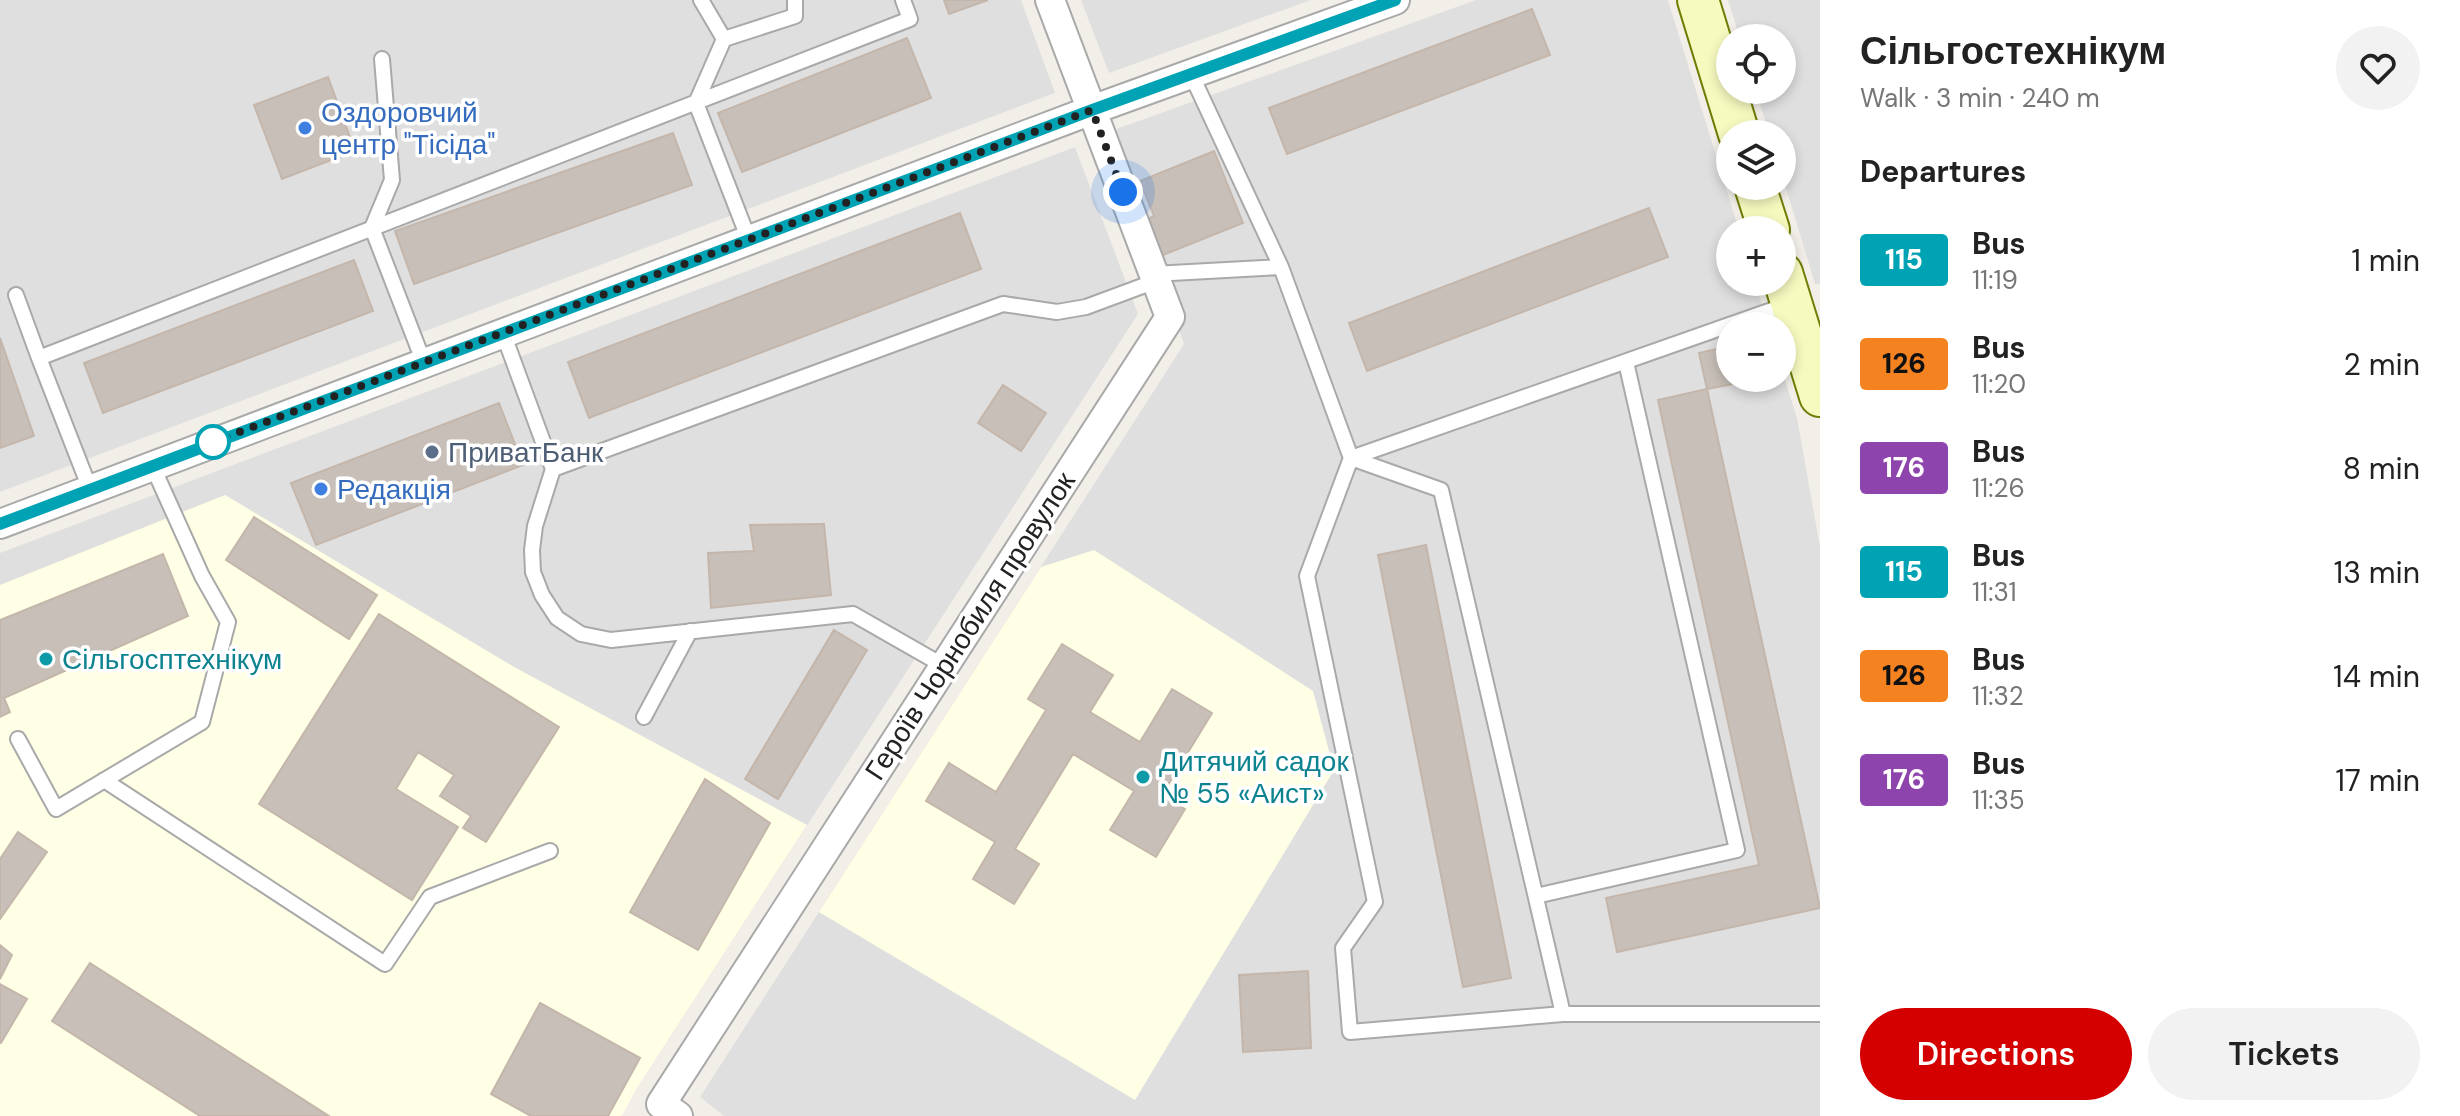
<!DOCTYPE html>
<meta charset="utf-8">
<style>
:root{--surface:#fff;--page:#f2f2f2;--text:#222;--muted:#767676;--accent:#d40000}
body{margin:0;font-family:"DM Sans",sans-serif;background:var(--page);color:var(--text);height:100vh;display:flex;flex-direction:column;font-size:30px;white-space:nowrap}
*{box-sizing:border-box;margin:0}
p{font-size:26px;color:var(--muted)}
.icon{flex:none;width:44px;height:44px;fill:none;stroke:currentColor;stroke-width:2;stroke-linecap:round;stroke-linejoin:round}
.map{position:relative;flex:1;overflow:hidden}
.panel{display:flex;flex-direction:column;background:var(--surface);width:640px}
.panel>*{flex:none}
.badge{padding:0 16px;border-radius:6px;font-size:28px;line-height:52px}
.tools{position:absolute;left:1716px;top:24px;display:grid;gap:16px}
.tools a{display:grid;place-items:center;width:80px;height:80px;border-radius:50%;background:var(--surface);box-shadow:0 4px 12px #0003;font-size:40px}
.you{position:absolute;width:40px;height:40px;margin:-20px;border:6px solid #fff;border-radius:50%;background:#1a73e8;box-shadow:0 0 0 12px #1a73e833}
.map>.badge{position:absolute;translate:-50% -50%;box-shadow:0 0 0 4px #fff}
h2{padding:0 40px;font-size:30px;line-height:72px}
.round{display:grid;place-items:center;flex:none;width:84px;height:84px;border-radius:42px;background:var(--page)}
.overview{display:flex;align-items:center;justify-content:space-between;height:136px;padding:0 40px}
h1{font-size:38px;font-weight:600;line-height:60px}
.primary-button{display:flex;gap:16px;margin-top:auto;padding:16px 40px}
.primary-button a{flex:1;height:92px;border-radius:48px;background:var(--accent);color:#fff;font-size:32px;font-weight:600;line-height:92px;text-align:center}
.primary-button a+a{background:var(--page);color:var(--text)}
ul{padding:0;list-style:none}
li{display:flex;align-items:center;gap:24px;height:104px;padding:0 40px}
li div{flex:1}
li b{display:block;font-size:30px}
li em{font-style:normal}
li .badge{min-width:88px;font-weight:700;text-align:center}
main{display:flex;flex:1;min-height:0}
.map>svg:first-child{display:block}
</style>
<main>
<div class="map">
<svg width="1820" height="1116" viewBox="0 0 1820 1116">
<rect width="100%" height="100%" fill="#f2efe9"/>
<path fill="#e0dfdf" d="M0,0h1021l34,93 -1055,399z
M1081,0h230l-202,73z
M1476,0h192l71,230h-9v52h25l13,44h-38v52h52v-7l15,47 23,129v569h-1096l-24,-19 484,-753 -76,-212z
M1728,0h92v284h-5l-33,-109v-41h-13l-13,-44h26v-52h-42z
M1075,147l63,167 -501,774 -15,28h-622v-563z"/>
<path fill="#ffffe5" d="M225,495l291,173 291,157 -170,263 -15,28h-622v-531z
M1094,550l219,141 21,79 -199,330 -316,-188 222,-345z"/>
<path fill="#c7bfb8" stroke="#c4b6ab" stroke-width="2" d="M944,0h44l-39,14z
M1532,9l18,46 -263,99 -18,-46z
M907,38l24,60 -189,74 -24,-59z
M328,77l27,74 -73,28 -28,-74z
M673,133l19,52 -278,99 -19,-53z
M1214,151l29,72 -85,34 -14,-36 10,-5 -14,-35z
M1649,208l19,49 -301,114 -18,-48z
M960,213l21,56 -392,149 -21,-56z
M354,260l19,51 -270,102 -19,-50z
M0,338l34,98 -34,12z
M1730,346v32h18l1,3 -42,8 -8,-36z
M1003,385l43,28 -25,38 -43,-28z
M1707,389l113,519 -203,44 -11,-54 153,-33 -101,-465z
M499,403l24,62 -207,80 -25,-62z
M254,517l123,78 -28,44 -123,-79z
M824,524l7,71 -120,13 -3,-55 46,-2 -4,-26z
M1426,545l85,433 -48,9 -85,-432z
M163,554l25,62 -184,82 6,14 -10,5v-97z
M379,614l180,113 -73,115 -23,-14 8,-12 -31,-20 14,-21 -36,-23 -22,37 62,38 -46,73 -153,-96z
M834,630l33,20 -89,149 -33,-20z
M1062,644l51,31 -23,37 50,30 32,-53 40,24 -50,82 23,14 -29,48 -46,-27 24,-39 -61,-37 -58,95 24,15 -25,40 -41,-25 22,-37 -69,-41 23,-38 47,29 50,-82 -18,-11z
M705,779l65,44 -72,127 -68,-38z
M18,832l29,20 -47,67v-60z
M0,945l12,10 -12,24z
M90,963l239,153h-129l-148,-95z
M1308,971l3,77 -68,4 -4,-77z
M0,984l27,15 -26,44 -1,-1z
M540,1003l100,55 -32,58h-77l-40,-22z"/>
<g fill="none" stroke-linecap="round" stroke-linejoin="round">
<g stroke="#a9a9a9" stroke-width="18">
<path id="service" d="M701,0l23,39
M382,59l10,121 -20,48 52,135
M1191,74l90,193
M749,240l-53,-137 28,-64 71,-23v-16
M1153,274l128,-7 70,191 438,-154
M16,295l23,63
M503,333l50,136 -18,57 -3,24 1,22 9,23 15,23 24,16 30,6 242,-26 91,52
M553,469l450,-165 54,8 29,-5 70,-26
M90,489l-51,-131 871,-339 -7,-19
M644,717l46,-86
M18,739l38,70 146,-87 26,-100 -26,-46 -50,-111
M104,780l281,184 45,-67 120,-46
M1536,896l201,-46 -111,-488
M1563,1014l-213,18 -7,-84 32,-46 -68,-326 44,-118 90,32 122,524h257"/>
</g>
<g stroke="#a9a9a9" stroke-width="32">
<path id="minor" d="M0,524l1100,-417 295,-107
M678,1116l-17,-12 509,-787 -120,-317"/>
</g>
<g stroke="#707d05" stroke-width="44">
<path id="secondary" d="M1698,0l41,134
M1755,186l14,44
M1782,273l38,123"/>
</g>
<use href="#service" stroke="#fff" stroke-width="14"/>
<use href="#minor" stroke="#fff" stroke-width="28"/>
<use href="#secondary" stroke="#f7fabf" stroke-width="40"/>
</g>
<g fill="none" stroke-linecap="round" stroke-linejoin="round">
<g stroke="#fff" stroke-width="18">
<path id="line" d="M0,524l1092,-414 303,-110"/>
</g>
<use href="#line" stroke="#00a3b4" stroke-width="12"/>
<path stroke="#222" stroke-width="8" stroke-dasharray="0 14.4" d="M213,442l879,-332 31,82"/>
</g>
<g fill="#3f7fe0" stroke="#fff" stroke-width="3">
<circle cx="305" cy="128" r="8"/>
<circle cx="321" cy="489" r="8"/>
</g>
<circle fill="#fff" stroke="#00a3b4" stroke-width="4" cx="213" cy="442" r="16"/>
<circle fill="#5c6f8a" stroke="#fff" stroke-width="3" cx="432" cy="452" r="8"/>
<g fill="#0f9aa8" stroke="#fff" stroke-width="3">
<circle cx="46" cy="659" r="8"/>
<circle cx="1143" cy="777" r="8"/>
</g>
<g text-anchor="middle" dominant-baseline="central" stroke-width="7" stroke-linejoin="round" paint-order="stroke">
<g font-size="28" fill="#366cbe" stroke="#fff" text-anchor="start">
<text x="321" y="112">Оздоровчий<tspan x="321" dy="32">центр "Тісіда"</tspan></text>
<text x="337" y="489">Редакція</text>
</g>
<g font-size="28" fill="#4e5e75" stroke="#fff" text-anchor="start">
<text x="448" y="452">ПриватБанк</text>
</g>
<g font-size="28" fill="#222" stroke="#fff">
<text transform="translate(970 626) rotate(-57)">Героїв Чорнобиля провулок</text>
</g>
<g font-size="28" fill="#0d838f" stroke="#fff" text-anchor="start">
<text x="62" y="659">Сільгосптехнікум</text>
<text x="1159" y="761">Дитячий садок<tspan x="1159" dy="32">№ 55 «Аист»</tspan></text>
</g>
</g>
</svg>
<div class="tools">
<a><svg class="icon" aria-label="locate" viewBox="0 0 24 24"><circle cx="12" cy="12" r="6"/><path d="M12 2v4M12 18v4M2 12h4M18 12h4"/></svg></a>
<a><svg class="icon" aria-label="layers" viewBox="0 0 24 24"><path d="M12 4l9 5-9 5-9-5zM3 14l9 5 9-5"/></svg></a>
<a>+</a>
<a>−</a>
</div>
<div class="you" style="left:1123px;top:192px"></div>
</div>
<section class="panel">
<div class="overview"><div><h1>Сільгостехнікум</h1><p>Walk · 3 min · 240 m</p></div><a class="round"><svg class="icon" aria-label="heart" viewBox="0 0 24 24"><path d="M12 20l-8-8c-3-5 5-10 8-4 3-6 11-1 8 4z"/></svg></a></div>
<h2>Departures</h2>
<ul>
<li><span class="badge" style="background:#00a3b4;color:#fff">115</span><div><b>Bus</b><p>11:19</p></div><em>1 min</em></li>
<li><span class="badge" style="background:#f58220;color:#111">126</span><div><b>Bus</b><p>11:20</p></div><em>2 min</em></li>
<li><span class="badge" style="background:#8e44ad;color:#fff">176</span><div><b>Bus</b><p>11:26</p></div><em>8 min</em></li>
<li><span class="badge" style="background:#00a3b4;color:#fff">115</span><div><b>Bus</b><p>11:31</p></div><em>13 min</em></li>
<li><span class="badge" style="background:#f58220;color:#111">126</span><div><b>Bus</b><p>11:32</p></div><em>14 min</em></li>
<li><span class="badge" style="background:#8e44ad;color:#fff">176</span><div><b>Bus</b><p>11:35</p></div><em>17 min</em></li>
</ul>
<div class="primary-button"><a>Directions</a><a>Tickets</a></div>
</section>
</main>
